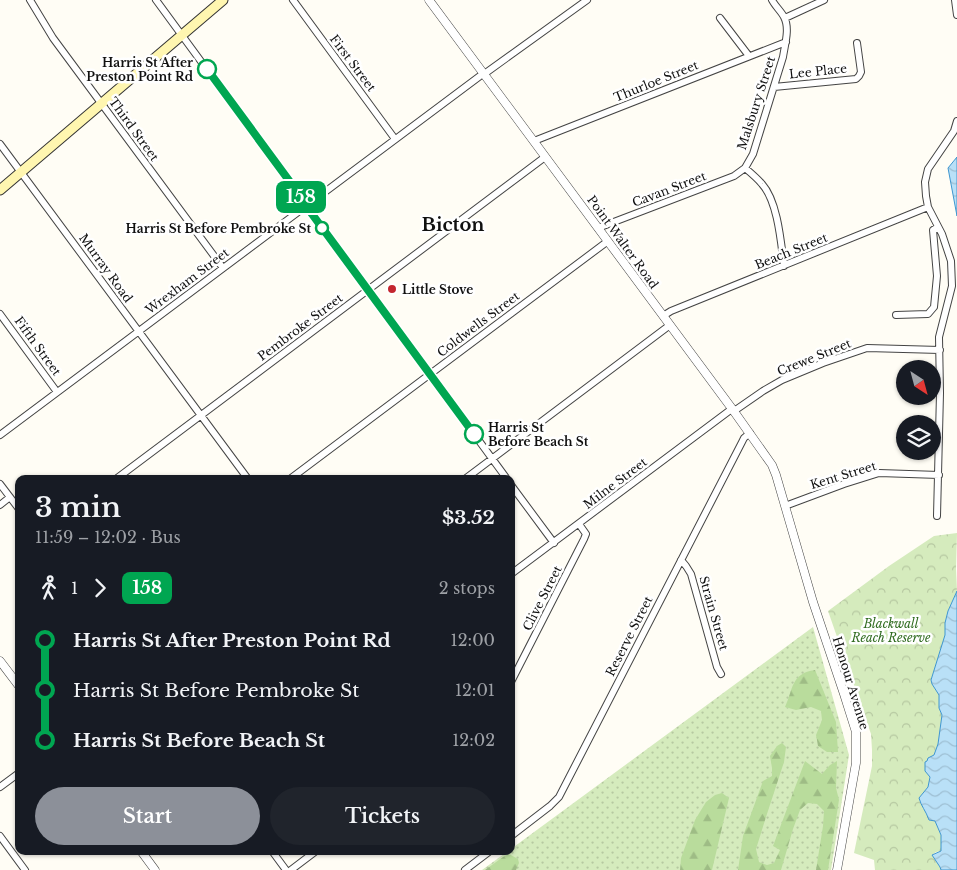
<!DOCTYPE html>
<meta charset="utf-8">
<style>
:root{--surface:#171b24;--page:#20242c;--text:#f1f3f6;--muted:#9ea1a6;--accent:#8c9099}
body{margin:0;font-family:"Libre Baskerville",serif;background:var(--page);color:var(--text);height:100vh;display:flex;flex-direction:column;font-size:19px;white-space:nowrap}
*{box-sizing:border-box;margin:0}
p{font-size:16px;color:var(--muted)}
.icon{flex:none;width:28px;height:28px;fill:none;stroke:currentColor;stroke-width:2;stroke-linecap:round;stroke-linejoin:round}
.map{position:relative;flex:1;overflow:hidden}
.details{position:absolute;left:15px;top:475px;width:500px;height:380px;display:flex;flex-direction:column;background:var(--surface);border-radius:10px;box-shadow:0 1px 4px #0004}
.details>*{flex:none}
.badge{padding:0 10px;border-radius:8px;font-size:18px;line-height:32px}
.needle{width:32px;rotate:144deg}
.fabs{position:absolute;left:896px;top:360px;display:grid;gap:10px}
.fabs a{display:grid;place-items:center;width:45px;height:45px;border-radius:50%;background:var(--surface);box-shadow:0 1px 4px #0004;font-size:25px}
.map>.badge{position:absolute;translate:-50% -50%;box-shadow:0 0 0 2px #fff}
.legs{display:flex;align-items:center;gap:8px;height:55px;padding:0 20px;font-size:16px}
.legs p{margin-inline-start:auto}
.head{display:flex;align-items:center;justify-content:space-between;height:85px;padding:0 20px}
h1{font-size:28px;font-weight:600;line-height:38px}
.primary-button{display:flex;gap:10px;margin-top:auto;padding:10px 20px}
.primary-button a{flex:1;height:58px;border-radius:30px;background:var(--accent);color:#fff;font-size:20px;font-weight:600;line-height:58px;text-align:center}
.primary-button a+a{background:var(--page);color:var(--text)}
ul{padding:0 20px;list-style:none}
li{display:flex;align-items:center;gap:18px;height:50px;font-size:19px}
li i{display:grid;place-items:center;width:8px;height:100%;margin:0 6px;background:currentColor}
li i::after{content:'';width:12px;height:12px;margin:-6px;border:4px solid;border-radius:50%;background:var(--surface)}
li p{margin-inline-start:auto}
li:first-child i{background:linear-gradient(#0000 50%,currentColor 0)}
li:last-child i{background:linear-gradient(currentColor 50%,#0000 0)}
.map>svg:first-child{display:block}
</style>
<div class="map">
<svg width="957" height="870" viewBox="0 0 957 870">
<defs>
<pattern id="grass-dots" width="8" height="8" patternUnits="userSpaceOnUse" patternTransform="scale(1.25)"><rect width="8" height="8" fill="#d5ebbd"/><path d="M2 2h.1M6 6h.1" fill="none" stroke="#b6c8a1" stroke-width="1.8" stroke-linecap="round"/></pattern>
<pattern id="forest-firs" width="22" height="20" patternUnits="userSpaceOnUse" patternTransform="scale(1.25)"><rect width="22" height="20" fill="#b9dc9c"/><path d="M5 1l3.5 6h-7zM16 11l3.5 6h-7z" fill="#9ebc85"/></pattern>
<pattern id="park-crowns" width="20" height="18" patternUnits="userSpaceOnUse" patternTransform="scale(1.25)"><rect width="20" height="18" fill="#d5ebbd"/><path d="M2 6a3 3 0 1 1 6 0M12 15a3 3 0 1 1 6 0" fill="none" stroke="#b6c8a1"/></pattern>
<pattern id="water-waves" width="16" height="10" patternUnits="userSpaceOnUse" patternTransform="scale(1.25)"><rect width="16" height="10" fill="#b9e0f7"/><path d="M0 5q4-4 8 0t8 0" fill="none" stroke="#9ebfd3"/></pattern>
</defs>
<rect width="100%" height="100%" fill="#fffdf5"/>
<path fill="url(#grass-dots)" d="M813,627l36,128 -18,115h-349l26,-19h3v-2z"/>
<path fill="url(#forest-firs)" d="M815,670l21,52 2,30h-11l-9,-6 -2,-11 6,-15 -1,-9 -10,-4 -15,3 -11,-3c8,-17 6,-34 30,-37z
M782,743l4,4 -2,15 -18,55 -10,32 3,13 8,3 7,-2 6,-13 -7,-4 32,-85 17,13 8,-9 7,-4 -1,27 3,12 -11,70h-12l7,-44 1,-15 -7,-7 -9,-1 -8,7 -7,19 -12,41h-43l5,-34 20,-55 9,-5v-8l-2,-12 7,-10z
M722,793l7,5 -17,72h-32l1,-12 14,-38 11,-18 9,-7z
M509,854l9,5 1,4 -3,7h-31l18,-13z"/>
<path fill="url(#park-crowns)" d="M957,533l-1,36 1,22 -9,20 -3,12 1,12 -15,45 1,4 7,11v13l3,7 -4,29 -4,11 -3,2 -2,30 -10,11c2,8 7,13 10,22l6,1 6,14v16l-5,1 -4,3 8,12 1,3h-66l-1,-10 -20,-7 18,-87v-16l-1,-16 -43,-123 61,-45 45,-30z"/>
<path fill="url(#water-waves)" stroke="#3f96cf" d="M957,157v59l-9,-48z
M957,591v279h-16l-1,-3 -8,-12 9,-4v-16l-6,-14 -6,-1c-3,-9 -8,-14 -10,-22l9,-11 2,-10 -5,-6v-9l2,-1 1,-3 6,-3 4,-11 4,-29 -3,-7v-13l-7,-11 -1,-4 14,-45v-12l3,-12z"/>
<g fill="none" stroke-linecap="round" stroke-linejoin="round">
<g stroke="#444" stroke-width="8">
<path id="minor" d="M30,0l23,38 170,230
M156,0l351,479
M293,0l102,139
M955,0l2,15
M720,18l29,38
M785,18l39,-18
M774,87l82,-8 3,-3 2,-4 -4,-29
M534,141l252,-99
M0,144l248,335
M745,168c6,5 12,10 17,16 16,18 19,59 22,82
M598,228l136,-52 11,-8 8,-14 30,-97c2,-13 7,-29 1,-40 -3,-6 -9,-11 -12,-17
M0,314l57,78
M896,315l32,-1 6,-7 3,-31 -4,-46 5,-3
M663,316l8,-5 257,-104
M0,435l480,-359 7,-4 100,-72
M116,479l429,-322
M290,479l318,-238
M465,479l205,-154
M0,484l19,25
M511,485l43,58
M0,505l10,-8
M785,506l59,-22 35,-11 60,2
M937,516l3,-123 -1,-56 13,-51 -1,-25 -9,-27 -14,-27 -2,-11 -1,-14 3,-13 26,-38 3,-10
M681,560l5,6 5,8 26,93 4,7
M511,574l218,-163 8,-2 26,-18 19,-11 41,-17 44,-15 73,2
M511,682l73,-143 2,-5 -7,-10
M0,787l19,-14
M0,836l25,34
M511,836l39,-30 9,-9 183,-355 2,-4 6,-5
M272,851l14,19
M291,870l25,-19
M465,870l25,-19"/>
</g>
<g stroke="#444" stroke-width="9">
<path id="tertiary" d="M429,0l304,410 39,55 4,10 37,127 31,92 12,38v31l-19,107
M0,661l19,25
M141,851l14,19"/>
</g>
<g stroke="#333" stroke-width="11">
<path id="secondary" d="M0,190l223,-190"/>
</g>
<use href="#minor" stroke="#fff" stroke-width="6"/>
<use href="#tertiary" stroke="#fff" stroke-width="8"/>
<use href="#secondary" stroke="#fff6b0" stroke-width="9"/>
</g>
<g fill="none" stroke-linecap="round" stroke-linejoin="round">
<g stroke="#fff" stroke-width="11">
<path id="line-1" d="M207,69l89,121 16,24 162,220"/>
</g>
<use href="#line-1" stroke="#00a651" stroke-width="8"/>
</g>
<g fill="#fff" stroke="#00a651" stroke-width="2.5">
<circle cx="207" cy="69" r="9"/>
<circle cx="322" cy="228" r="6"/>
<circle cx="474" cy="434" r="9"/>
</g>
<circle fill="#c4262e" stroke="#fff" stroke-width="2" cx="392" cy="289" r="5"/>
<g text-anchor="middle" dominant-baseline="central" stroke-width="5" stroke-linejoin="round" paint-order="stroke">
<g font-size="12" font-weight="bold" fill="#111" stroke="#fff" text-anchor="end">
<text x="193" y="62">Harris St After<tspan x="193" dy="14">Preston Point Rd</tspan></text>
<text x="311" y="228">Harris St Before Pembroke St</text>
<text x="488" y="427" text-anchor="start">Harris St<tspan x="488" dy="14">Before Beach St</tspan></text>
</g>
<g font-size="12" fill="#111" stroke="#fff">
<text transform="translate(353 63) rotate(53)">First Street</text>
<text transform="translate(818 71) rotate(-6)">Lee Place</text>
<text transform="translate(656 81) rotate(-22)">Thurloe Street</text>
<text transform="translate(756 103) rotate(-72)">Malsbury Street</text>
<text transform="translate(134 129) rotate(54)">Third Street</text>
<text transform="translate(669 189) rotate(-21)">Cavan Street</text>
<text transform="translate(623 242) rotate(54)">Point Walter Road</text>
<text transform="translate(791 251) rotate(-22)">Beach Street</text>
<text transform="translate(106 268) rotate(54)">Murray Road</text>
<text transform="translate(187 281) rotate(-37)">Wrexham Street</text>
<text transform="translate(478 324) rotate(-37)">Coldwells Street</text>
<text transform="translate(300 327) rotate(-37)">Pembroke Street</text>
<text transform="translate(38 346) rotate(54)">Fifth Street</text>
<text transform="translate(814 357) rotate(-22)">Crewe Street</text>
<text transform="translate(843 475) rotate(-17)">Kent Street</text>
<text transform="translate(615 483) rotate(-37)">Milne Street</text>
<text transform="translate(542 598) rotate(-63)">Clive Street</text>
<text transform="translate(714 613) rotate(74)">Strain Street</text>
<text transform="translate(629 636) rotate(-63)">Reserve Street</text>
<text transform="translate(851 683) rotate(73)">Honour Avenue</text>
</g>
<g font-size="12" font-weight="bold" fill="#111" stroke="#fff" text-anchor="start">
<text x="402" y="289">Little Stove</text>
</g>
<g font-size="12" font-style="italic" fill="#2f6b1f" stroke="#fff">
<text x="891" y="623">Blackwall<tspan x="891" dy="14">Reach Reserve</tspan></text>
</g>
<g font-size="18" font-weight="bold" fill="#111" stroke="#fff">
<text x="453" y="225">Bicton</text>
</g>
</g>
</svg>
<div class="fabs">
<a><svg class="needle" viewBox="-14 -14 28 28"><path d="M0-13l5 13h-10z" fill="#e53935"/><path d="M0 13l5-13h-10z" fill="#9ea1a6"/></svg></a>
<a><svg class="icon" aria-label="layers" viewBox="0 0 24 24"><path d="M12 4l9 5-9 5-9-5zM3 14l9 5 9-5"/></svg></a>
</div>
<b class="badge" style="left:301px;top:197px;background:#00a651;color:#fff">158</b>
<section class="details">
<div class="head"><div><h1>3 min</h1><p>11:59 – 12:02 · Bus</p></div><b>$3.52</b></div>
<div class="legs"><svg class="icon" aria-label="walk" viewBox="0 0 24 24"><circle cx="13" cy="4" r="2"/><path d="M13 8l-2 6 4 7M11 14l-3 7M7 12l3-4h3l4 4"/></svg>1<svg class="icon" aria-label="forward" viewBox="0 0 24 24"><path d="M9 5l7 7-7 7"/></svg><b class="badge" style="background:#00a651;color:#fff">158</b><p>2 stops</p></div>
<ul>
<li><i style="color:#00a651"></i><b>Harris St After Preston Point Rd</b><p>12:00</p></li>
<li><i style="color:#00a651"></i><span>Harris St Before Pembroke St</span><p>12:01</p></li>
<li><i style="color:#00a651"></i><b>Harris St Before Beach St</b><p>12:02</p></li>
</ul>
<div class="primary-button"><a>Start</a><a>Tickets</a></div>
</section>
</div>
